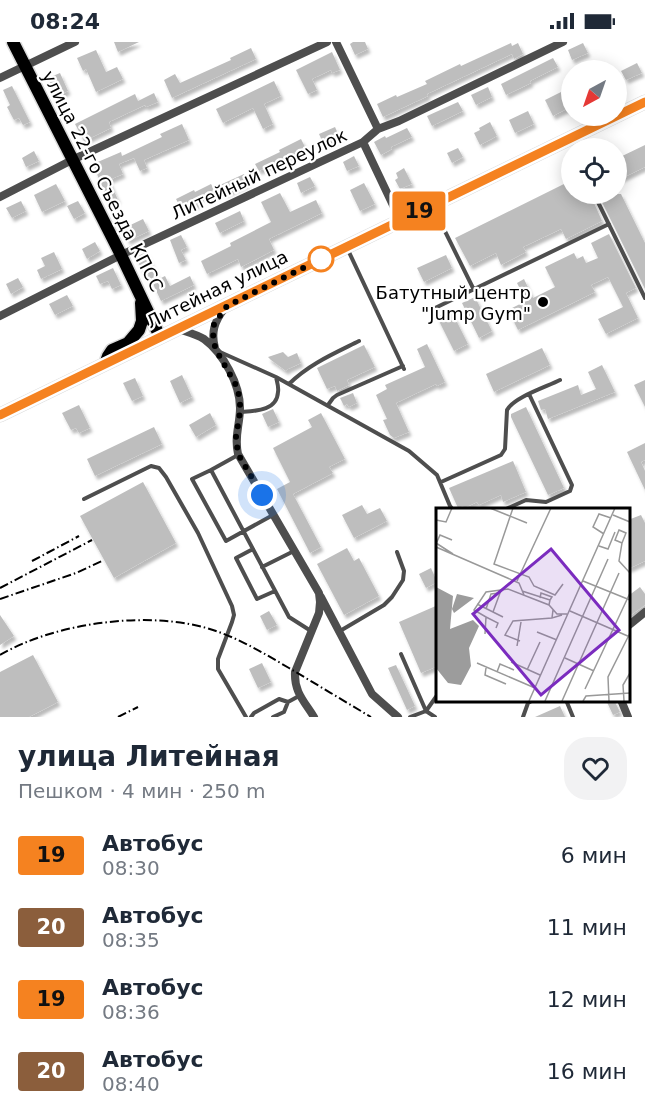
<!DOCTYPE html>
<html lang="ru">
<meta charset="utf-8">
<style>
:root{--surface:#fff;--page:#f2f2f3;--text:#1f2937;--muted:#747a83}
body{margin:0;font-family:"DejaVu Sans",sans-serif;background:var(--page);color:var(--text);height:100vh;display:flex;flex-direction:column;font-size:22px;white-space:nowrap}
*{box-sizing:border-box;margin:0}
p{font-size:20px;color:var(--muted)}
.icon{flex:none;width:33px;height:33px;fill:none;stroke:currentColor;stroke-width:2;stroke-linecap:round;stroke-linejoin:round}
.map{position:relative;height:675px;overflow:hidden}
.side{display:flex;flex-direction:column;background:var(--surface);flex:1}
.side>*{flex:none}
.badge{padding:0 12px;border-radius:4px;font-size:21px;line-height:39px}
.needle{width:39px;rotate:220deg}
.tools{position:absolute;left:561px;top:18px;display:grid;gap:12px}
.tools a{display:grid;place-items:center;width:66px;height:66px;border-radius:50%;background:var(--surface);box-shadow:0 3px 15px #0003;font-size:30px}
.you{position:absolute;width:30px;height:30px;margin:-15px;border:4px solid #fff;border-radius:50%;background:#1a73e8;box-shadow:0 0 0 9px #1a73e833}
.map>.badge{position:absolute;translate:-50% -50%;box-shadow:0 0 0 3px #fff}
.round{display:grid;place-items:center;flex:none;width:63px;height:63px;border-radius:24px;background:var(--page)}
.overview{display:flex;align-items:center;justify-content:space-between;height:102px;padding:0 18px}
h1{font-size:28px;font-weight:800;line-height:45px}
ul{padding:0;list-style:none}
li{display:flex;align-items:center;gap:18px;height:72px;padding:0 18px}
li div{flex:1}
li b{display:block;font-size:22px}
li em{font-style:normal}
li .badge{min-width:66px;font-weight:700;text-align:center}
.status{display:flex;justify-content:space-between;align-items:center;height:42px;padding:0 30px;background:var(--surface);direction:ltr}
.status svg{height:16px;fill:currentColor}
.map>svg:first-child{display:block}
</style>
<div class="status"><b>08:24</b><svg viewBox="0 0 49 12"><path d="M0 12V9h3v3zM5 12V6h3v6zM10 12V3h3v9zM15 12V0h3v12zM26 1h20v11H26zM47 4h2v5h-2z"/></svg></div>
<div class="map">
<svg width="645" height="675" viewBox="0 0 645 675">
<defs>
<filter id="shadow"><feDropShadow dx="2.5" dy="4" stdDeviation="1.5" flood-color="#0004"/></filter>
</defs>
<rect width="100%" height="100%" fill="#fff"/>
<path fill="#bebebe" filter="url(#shadow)" d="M114,0h25l-21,10z
M353,0h12l3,7 -13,6 -5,-11z
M511,1l1,3 6,-3 5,11 -9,5 -2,-5 -85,40 1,2 -45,21 -6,-13 19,-9 1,2 30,-13 -2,-3 35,-17 1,2z
M583,1l5,10 -16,7 -4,-10z
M251,6l5,11 -84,39 -8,-18 11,-6 5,9 51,-23 -1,-2z
M96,8l10,22 11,-5 6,12 -27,13 -10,-23 -3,2 -6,-13z
M332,10l8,18 -8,3 -1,-3 -19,9 5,11 -9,4 -12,-24z
M553,16l5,9 -28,14 1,2 -25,12 -5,-11z
M637,21l5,10 -16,7 -5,-9z
M60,31l8,18 -11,5 -9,-18z
M274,39l7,15 -17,8 9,20 -10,5 -10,-21 -30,15 -7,-14z
M12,44l18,36 -7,3 -4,-7 -5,2 -7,-13 3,-2 -7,-15z
M488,45l4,10 -16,8 -5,-10z
M567,47l5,8v9l-19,10 -8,-16z
M154,51l4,9 -12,5 -1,-2 -36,17 2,6 -27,13 -9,-17 60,-30 3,7z
M458,60l5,9 -31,15 -5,-10z
M528,69l6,13 -19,9 -6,-13z
M490,80l7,14 -17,9 -6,-12 6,-3 -1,-2z
M182,82l7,16 -45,20 3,8 -7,3 -6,-13 -15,6 4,10 -14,6 9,20 -9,4 -16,-40 28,-12 1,4 40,-19 -2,-3z
M335,85l5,11 -16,7 -5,-11z
M407,86l5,9 -21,10 1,2 -11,6 -7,-13 11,-6 1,2z
M301,97l4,8 -46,24 -4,-7 25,-12 -1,-2z
M645,103v22l-29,14v-22z
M458,106l5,9 -11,6 -5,-10z
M34,109l5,10 -13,6 -4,-9z
M354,114l5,10 -12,5 -4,-9z
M404,126l8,16 -12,5 -5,-9 3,-2 -2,-5z
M244,132l4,9 -24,11 -4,-9z
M310,135l5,9 -14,7 -4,-10z
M572,138v14h18l12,27 -36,18 -5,-10 -38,18 3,5 -25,13 -5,-12 -26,13 -15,-28z
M364,141l11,21 -15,7 -10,-21z
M56,142l9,17 -23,11 -8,-17z
M211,142l4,7 -19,9 2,4 -15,8 -7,-13 18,-9 1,2z
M280,151l10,19 26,-12 6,13 -53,26 5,11 -33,17 -3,-8 -31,15 -6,-13 30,-15 -1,-3 41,-21 -10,-20z
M598,152h23l24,49v46z
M21,159l5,10 -14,7 -6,-10z
M78,159l7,12 -11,6 -7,-13z
M240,169l4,10 -24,12 -5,-10z
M143,177l6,12 -21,10 -6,-12z
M609,192l27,54 -10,5 12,25 -32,16 -8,-15 25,-12 -15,-30 -17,8 4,7 -77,38 -10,-20 18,-9 -9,-18 7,-4 9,19 22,-11 -10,-20 29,-14 3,6 6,-3 3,7 12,-5 -7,-15z
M181,193l6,12 -6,3 5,10 -7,3 -9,-23z
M95,200l5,9 -13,8 -5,-10z
M54,210l8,17 -21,10 -4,-9 8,-4 -4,-8z
M146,210l13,27 6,-3 5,10 20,-10 4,9 -33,16 -13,-28 -4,2 -8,-18z
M446,213l6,13 -28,14 -7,-14z
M113,226l8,17 -9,4 -4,-8 -8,3 -4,-8z
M18,236l5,9 -12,7 -5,-10z
M67,253l6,11 -18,9 -6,-11z
M475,255l17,34 -13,7 -17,-35z
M451,268l17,34 -14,7 -17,-34z
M427,302l18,38 -8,4 -1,-2 -40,19 13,29 -15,6 -4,-3 -7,-15 4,-1 -11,-24 11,-6 -2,-4 40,-18 -8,-18z
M364,303l11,22 -28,13 2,5 -12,6 -2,-5 -8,3 -10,-21z
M542,306l8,17 -56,27 -8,-18z
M283,310l5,5 9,-4 4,10 -13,6 -2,2 -15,-11 -3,-3z
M602,323l13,27 -67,27 -3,-10 -4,1 -3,-9 40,-16 3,10 15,-6 -8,-17z
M182,333l10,22 -12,6 -10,-22z
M135,336l8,18 -11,5 -9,-18z
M645,338v27l-11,-22z
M353,351l4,10 -8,4 -2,-3 -3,2 -4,-8z
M79,363l11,23 -11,5 -3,-5 -5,2 -9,-17z
M526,365l38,81 -16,7 -37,-78v-3z
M273,367l6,13 -11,5 -6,-13z
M210,371l6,12 -20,12 -7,-12z
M321,371l24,46 -16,8 4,6 -40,21 28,53 -11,6 -33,-64 13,-7 -17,-34 39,-21 -4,-7z
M154,385l8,17 -67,32 -8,-17z
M645,401v17l-4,2 4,9v19l-18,-38z
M513,419l13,31 -23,10 -2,-7 -22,10 -2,-3 -13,6 -1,-2 -5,2 -9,-20z
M143,440l33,61 -62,35 -34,-62z
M362,463l5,9 13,-6 7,13 -33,17 -12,-23z
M641,473l4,8v38l-17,8v-49z
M347,506l7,13 5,-3 20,38 -35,19 -27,-51z
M431,526l6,14 -11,6 -7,-14z
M640,545l5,7v11l-17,12v-21z
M438,563v61l-17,7 -22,-51z
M269,569l8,14 -10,5 -7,-14z
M0,573l14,21 -14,9z
M33,613l25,47 -29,15h-29v-45z
M262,621l9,19 -13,6 -9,-19z
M396,623l19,41 -8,4 -19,-42z
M606,658h8l6,12 -7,3z
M560,664l5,11h-30z"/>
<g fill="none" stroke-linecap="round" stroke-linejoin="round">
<g stroke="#dbdbdb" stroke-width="15">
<path id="primary" d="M13,0l108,213 39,82
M105,322l3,-8 4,-6 16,-7 11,-13 3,-9 -1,-18
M0,373l645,-313"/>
</g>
<path stroke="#4e4e4e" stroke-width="4" d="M594,152l51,104
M433,165l41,83
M348,208l56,119
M433,267l176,-85
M220,310l56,25c1,5 3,10 2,15 -1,19 -23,19 -37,20
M276,335l133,74 28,24 13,31 3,4
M289,342c20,-20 46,-31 70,-43
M328,363l5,-7 4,-3 66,-29
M238,413l-27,15 78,147 22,14
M211,428l-19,9 34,62 47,-26
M441,440l60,-27 4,-6 2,-39c7,-13 39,-23 53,-30
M84,457l67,-33 8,2 7,9 32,56 34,73 2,9 -2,7 -14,37v10l28,48
M504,468l22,-10 20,2 24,-11 2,-6 -43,-91
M253,507l-17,9 21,41 18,-8
M262,525l32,-16
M340,589l44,-26 8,-8 11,-17 1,-9 -7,-19
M401,612l25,57 -16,6
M566,658l7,17
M251,675l3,-4 25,-14 9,3
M273,675l11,-5 4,-10 11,-6
M435,675l-9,-6 12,-17
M523,675l5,-14 5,-3"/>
<path stroke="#4e4e4e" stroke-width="8" d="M336,0l42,87
M0,36l75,-36
M363,100l37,78
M0,155l72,-37 255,-118
M0,274l121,-61 242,-113 15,-13 21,-8 164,-79
M178,287c9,3 18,5 26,10 19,14 36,45 36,69 0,17 -6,28 -2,46l81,139 1,9 -1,11 -24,59c-1,20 9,29 19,45
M215,306c-4,-15 -1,-26 9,-39
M321,555l51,97 26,23
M628,584l17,-14
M621,658l7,17"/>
<use href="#primary" stroke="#000" stroke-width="12"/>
<path stroke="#000" stroke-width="2" stroke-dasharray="9 3 1.5 3" stroke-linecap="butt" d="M32,519l47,-25
M0,546l92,-48
M0,557l76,-26 26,-12
M0,613c56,-33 154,-46 216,-24 26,9 49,23 73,37 27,16 55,33 82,49
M118,675l20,-10"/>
</g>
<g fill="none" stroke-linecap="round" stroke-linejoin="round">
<g stroke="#fff" stroke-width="14">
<path id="line" d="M0,373l645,-313"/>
</g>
<use href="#line" stroke="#f58220" stroke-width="9"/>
<path stroke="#000" stroke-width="6" stroke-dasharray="0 10.8" d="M262,453l-24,-41 -2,-17 4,-25v-12l-3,-13 -21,-37 -3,-11 1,-15 13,-18 94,-47"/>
</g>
<circle fill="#fff" stroke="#f58220" stroke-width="3" cx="321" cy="217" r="12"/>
<circle fill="#000" stroke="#fff" stroke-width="2" cx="543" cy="260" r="6"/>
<g text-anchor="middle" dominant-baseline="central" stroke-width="4.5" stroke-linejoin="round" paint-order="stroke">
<g font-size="18" fill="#000" stroke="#fff">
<text transform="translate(259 132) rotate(-25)">Литейный переулок</text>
<text transform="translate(103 139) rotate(63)">улица 22-го Съезда КПСС</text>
<text transform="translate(217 247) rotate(-26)">Литейная улица</text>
</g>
<g font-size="18" fill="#000" stroke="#fff" text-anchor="end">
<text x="531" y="250">Батутный центр<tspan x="531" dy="21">"Jump Gym"</tspan></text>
</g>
</g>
<g transform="translate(436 466)">
<rect width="194" height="194" fill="#fff"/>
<path d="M0,79l17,9 -3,33 23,-9 6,6 -10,22 2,18 -10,19 -13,-2 -12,-15zM21,86l17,4 -20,15 -2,-4z" fill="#9c9c9c"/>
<path fill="none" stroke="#999" stroke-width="1.5" d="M54,0l37,15M77,0l-19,56 35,13 5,9 21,9 8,-11M177,7l17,7M0,12l10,2 6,-14M183,22l7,3 -4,10 -7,-3zM168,26l-11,-7 6,-13 12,4M0,35l17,11M186,35l-3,18 11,12M0,36l4,-9 12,5M163,38l9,3 7,-17M0,39l83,36 5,12M81,73l34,-73M147,73l47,19M86,83l28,9 -1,5M104,90l1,-5 11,4 -2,3M41,96l26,13M50,101l5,-15 9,-1 -7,19M117,102l-1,8 10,-3M134,103l60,26M50,109l12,6 -2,5M101,124l20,8M49,126l1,-17 -12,-7 12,-18 22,-3 41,16 8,9h10M84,133l-15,-6 8,-14 39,-3M81,138l4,-24M129,150l29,13M75,154l29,13M41,155l58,25M50,160l-1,7 21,9M91,162l13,-28M61,164l3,-8 14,6M149,181l45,-96M93,193l86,-193M109,193l63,-142M126,193l57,-128M147,193l3,-5 44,-3M173,193l-1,-24 22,-44M188,193l-1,-16 7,-12"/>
<path fill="#7b2cbf" fill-opacity="0.15" stroke="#7b2cbf" stroke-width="3" d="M115,41l68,81 -78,65 -68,-81z"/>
<rect width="194" height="194" fill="none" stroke="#000" stroke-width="3"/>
</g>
</svg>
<div class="tools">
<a><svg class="needle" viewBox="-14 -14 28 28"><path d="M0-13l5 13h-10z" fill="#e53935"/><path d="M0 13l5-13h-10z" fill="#747a83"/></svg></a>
<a><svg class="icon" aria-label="locate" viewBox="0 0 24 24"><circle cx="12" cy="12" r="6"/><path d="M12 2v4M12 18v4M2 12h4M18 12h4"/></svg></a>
</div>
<div class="you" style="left:262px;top:453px"></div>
<b class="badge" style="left:419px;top:169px;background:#f58220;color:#111">19</b>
</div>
<section class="side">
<div class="overview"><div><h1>улица Литейная</h1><p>Пешком · 4 мин · 250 m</p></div><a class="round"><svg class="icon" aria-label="heart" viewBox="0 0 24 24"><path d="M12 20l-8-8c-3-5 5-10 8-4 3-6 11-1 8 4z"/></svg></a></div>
<ul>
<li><span class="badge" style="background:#f58220;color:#111">19</span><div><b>Автобус</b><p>08:30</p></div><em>6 мин</em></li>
<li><span class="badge" style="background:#8b5e3c;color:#fff">20</span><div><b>Автобус</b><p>08:35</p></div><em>11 мин</em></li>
<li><span class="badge" style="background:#f58220;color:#111">19</span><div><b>Автобус</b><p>08:36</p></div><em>12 мин</em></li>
<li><span class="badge" style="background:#8b5e3c;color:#fff">20</span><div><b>Автобус</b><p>08:40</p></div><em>16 мин</em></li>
</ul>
</section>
